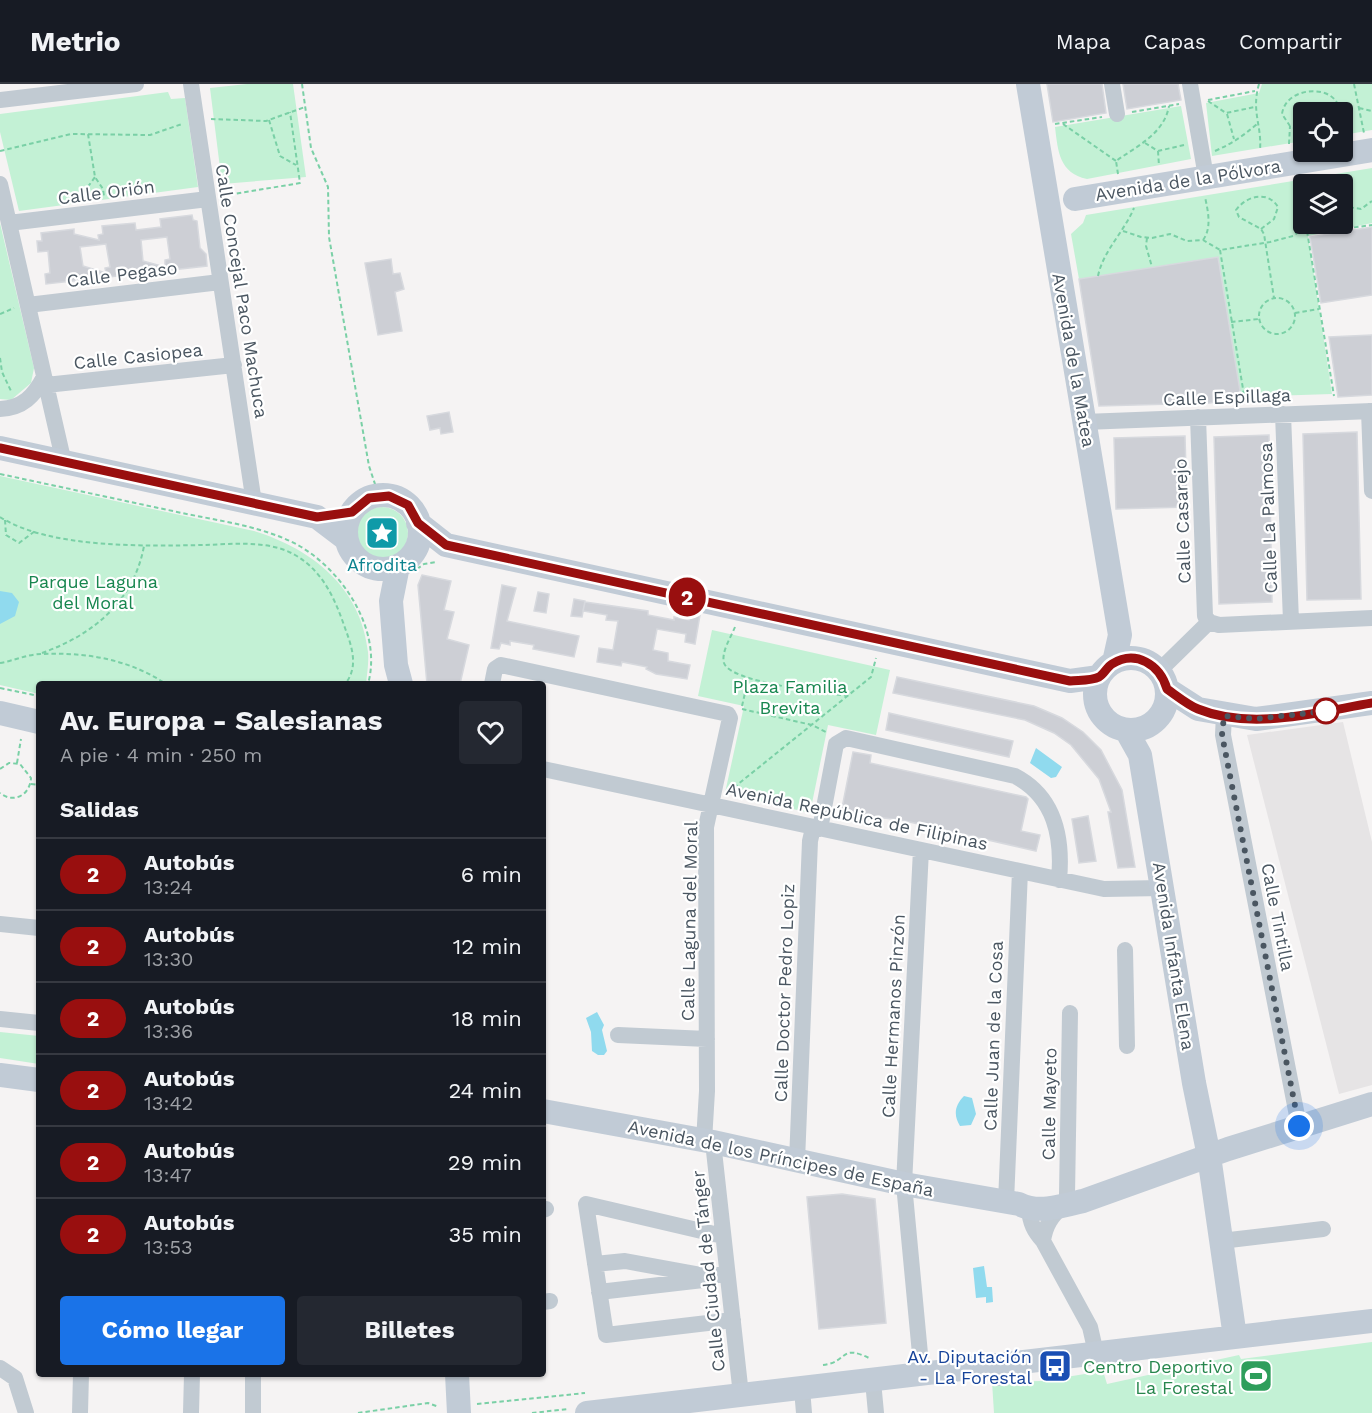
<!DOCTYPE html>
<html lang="es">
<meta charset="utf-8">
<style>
:root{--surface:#171b24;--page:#242831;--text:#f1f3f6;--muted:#9ea1a6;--line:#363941;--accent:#1a73e8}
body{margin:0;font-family:"Work Sans",sans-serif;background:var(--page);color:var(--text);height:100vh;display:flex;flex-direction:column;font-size:22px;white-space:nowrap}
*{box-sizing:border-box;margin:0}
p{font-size:20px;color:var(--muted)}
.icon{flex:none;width:33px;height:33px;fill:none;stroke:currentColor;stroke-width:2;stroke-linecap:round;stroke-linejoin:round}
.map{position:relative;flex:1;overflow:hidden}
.drawer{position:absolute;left:36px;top:597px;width:510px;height:696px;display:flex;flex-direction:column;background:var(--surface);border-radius:6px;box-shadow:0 2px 4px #0004}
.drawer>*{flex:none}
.badge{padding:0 12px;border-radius:20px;font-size:21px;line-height:39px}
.tools{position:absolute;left:1293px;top:18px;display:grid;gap:12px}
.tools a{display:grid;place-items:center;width:60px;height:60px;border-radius:6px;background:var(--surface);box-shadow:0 2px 4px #0004;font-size:30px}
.you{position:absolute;width:30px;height:30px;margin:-15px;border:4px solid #fff;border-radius:50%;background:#1a73e8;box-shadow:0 0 0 9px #1a73e833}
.map>.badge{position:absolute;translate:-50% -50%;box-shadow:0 0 0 3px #fff}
h2{padding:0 24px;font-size:22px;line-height:54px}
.round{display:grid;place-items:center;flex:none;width:63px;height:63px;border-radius:6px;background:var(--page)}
.summary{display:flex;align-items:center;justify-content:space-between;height:102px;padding:0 24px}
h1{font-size:28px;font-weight:700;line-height:45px}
.cta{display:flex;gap:12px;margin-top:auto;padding:12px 24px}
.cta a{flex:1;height:69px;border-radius:6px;background:var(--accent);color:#fff;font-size:24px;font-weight:700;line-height:69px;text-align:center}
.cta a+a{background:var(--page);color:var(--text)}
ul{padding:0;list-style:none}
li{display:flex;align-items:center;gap:18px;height:72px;padding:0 24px;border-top:2px solid var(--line)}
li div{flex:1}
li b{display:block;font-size:22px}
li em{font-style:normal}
li .badge{min-width:66px;font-weight:700;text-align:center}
header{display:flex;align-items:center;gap:36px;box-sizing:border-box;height:84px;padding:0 30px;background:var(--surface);border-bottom:2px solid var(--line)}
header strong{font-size:28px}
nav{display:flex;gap:33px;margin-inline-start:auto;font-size:21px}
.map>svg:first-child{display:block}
</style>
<header>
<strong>Metrio</strong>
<nav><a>Mapa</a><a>Capas</a><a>Compartir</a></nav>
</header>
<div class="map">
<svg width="1372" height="1329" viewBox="0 0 1372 1329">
<rect width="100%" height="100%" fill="#f5f3f3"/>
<path fill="#e6e4e5" d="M1343,638l29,120v243l-33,9 -92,-359z"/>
<path fill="#c3f1d5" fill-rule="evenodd" d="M247,0h46l13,93 -84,7 -12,-96z
M1262,0h110v46l-29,5 -1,-23h-38l-1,29 -91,15 -6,-53 53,-10z
M168,8l3,7 14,-1 13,89 -179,24 -19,-79v-18z
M1181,22l10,53 -104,20c-28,-6 -29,-28 -32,-52z
M1372,84v55l-64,13 24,158 -91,3 -23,-140 -139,22 -8,-45 12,-11 3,-8zM1304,100h38v40h-38z
M0,139l34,145 -3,15 -20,17 -11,-1z
M0,392l254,55c58,18 107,56 114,121 1,10 -1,22 -2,32h-327v10l-39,-9z
M356 449a26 26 0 1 1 52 0a26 26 0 1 1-52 0Z
M712,546l178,40 -14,65 -48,-10 -18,88 -85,-20 19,-87 -46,-10z
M0,948l39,4v28l-39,-6z
M1372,1258v71h-378l-2,-31 50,-1 61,-10 4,13 132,-29 2,4z"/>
<path fill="#90daee" d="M0,507l12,2 7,9 -4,14 -15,8z
M1036,664l26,19 -6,10 -5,1 -21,-15z
M597,928l7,13 -2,5 5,21 -3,4h-6l-6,-4 -1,-19 -5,-14z
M964,1012l8,2 4,16 -5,11 -11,1c-7,-11 -5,-21 4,-30z
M984,1182l3,21h5l1,15 -7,1v-6l-10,1 -3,-30z"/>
<path fill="#cdcfd5" stroke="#d7d9de" stroke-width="1.5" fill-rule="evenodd" d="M1047,0h55l4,29 -53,9z
M1123,0h55l3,16 -54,9z
M192,131l1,5 4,1 3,27 6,6 1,12 -161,18 -1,-10 5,-1 -2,-22 -10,1 -1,-11h5l-1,-8 33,-4v5l25,6 -1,-5 5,-1 -1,-8 33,-3 1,7 25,-3 -1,-8zM167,153l3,22 -5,1v7l-22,-6 -2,-21zM106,160l4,23 -5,1 1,5 -23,-7 -3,-19z
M1372,143v68l-51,8 -11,-66z
M1218,173l23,140 -31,6 -111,3 -20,-127z
M391,175l2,15 7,-1 4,16 -9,3 7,39 -24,4 -13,-72z
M1372,251v60l-34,2 -9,-60z
M449,328l4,20 -12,2 -1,-6 -10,2 -3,-14z
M1357,348l4,167 -54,1 -4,-166z
M1269,351l3,167 -53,2 -5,-167z
M1185,352l2,71 -71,2 -2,-71z
M422,491l29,6 -7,29 10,2 -7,27 22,6 -9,39h-33l-9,-99z
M502,501l14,3 -9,33 72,15 -5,21 -41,-8 1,-4 -24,-4v4l-9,-2 -2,6 -8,-1z
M538,508l11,2 -3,19 -12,-2z
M574,515l11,2 -3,16 -11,-1z
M585,518l63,9v4l26,5v-3l15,3 2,-7 9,2 -5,29 -10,-2 1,-8 -29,-5 -4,21 15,3v8l22,4 -3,14 -31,-5 -10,-5 1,-2 -25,-5 -1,4 -24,-4 2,-14 14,2 5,-29 -12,-1 1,-5 -24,-4z
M897,593l137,29 28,12 21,14 18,18 21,40 13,77 -17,1 -10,-56h3l-12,-33 -28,-34 -17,-12 -29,-13 -132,-27z
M889,629l124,28 -4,16 -123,-27z
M853,668l18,3 -1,8 156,34 2,2 -7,32 19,4 -4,16 -135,-31 -60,-7z
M1088,732l8,45 -17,2 -7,-44z
M842,1110l33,5 11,124 -67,6 -12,-132z"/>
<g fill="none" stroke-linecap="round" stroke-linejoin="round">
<path stroke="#7ad0a6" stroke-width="2" stroke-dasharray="4.5 3" stroke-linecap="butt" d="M302,0l9,64 17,39 1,50 40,229 10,30
M1259,0c-8,28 3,41 1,66
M1354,0l10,49
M1208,16l47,-9
M1208,17l18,12 29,-6
M1359,24l13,3
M1132,28l47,-8
M1227,30l7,25
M211,35l55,2 39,-14
M269,36l11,36 16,9
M1055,40l47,-7
M1063,40l53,37
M1304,48l-14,-6 -8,-12c4,-30 58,-30 57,-2
M88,50l7,43 8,12 1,8
M1145,59l13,8 26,-6
M1289,60l1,-18
M0,67l71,-17 79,1 32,-11
M1158,67l1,15
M1215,67c18,-8 28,-15 42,-27
M1118,90l-2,-13c21,-15 48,-27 53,-55
M222,112l78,-13 -10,-71
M79,115l16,-22
M1342,122l19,3 11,-8
M1309,140l-2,7 27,165
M1261,145l13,-10 4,-12c-10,-17 -32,-11 -42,3l3,7 22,12 3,5 10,64
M1123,147l18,6 11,1 18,-4 17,7 16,-1 17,10 50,-8 23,-6 7,-5 19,1 53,-7
M1147,154l-1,8 6,21
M1203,156c9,-12 5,-29 2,-43
M1220,166l25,151
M1098,192c5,-25 26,-44 36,-68
M1259 232a18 18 0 1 1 36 0a18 18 0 1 1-36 0Z
M1295,229l24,-4
M0,230l14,-6
M1231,238l28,-3
M0,274l2,14 9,19
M0,390c61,13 121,26 182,39 38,8 79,13 114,31 46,25 87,86 72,140
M0,433c51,32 146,29 205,28 28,-1 65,-5 90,10 28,16 40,44 50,73 7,19 14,39 0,56
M5,436l1,15 13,8 16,-12
M417,485l7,-5 12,-2
M735,543c-4,10 -14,25 -11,36 7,20 101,29 123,33
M42,569c51,-18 92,-52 102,-107
M0,579c13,-2 28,-9 41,-9 44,-2 88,5 125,30
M0,604l39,8
M742,622l6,-26
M742,625l70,16 14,7
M17,679l4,-24
M0,685l9,-6 11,1 11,14c-1,17 -17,26 -31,15
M31,700l8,1
M731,710l1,-5 139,-112 5,-19
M823,1281c26,-3 16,-22 48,-6
M477,1320l108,-11
M358,1329l70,-10 11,4
M532,1329l36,-4"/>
<path stroke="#c1cad2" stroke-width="8" d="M997,1282l1,16"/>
<path stroke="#c1cad2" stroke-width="16" d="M191,0l63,419
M1112,0l5,30
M1190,0l16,93
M0,16l136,-16
M0,100l64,279
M9,139l199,-24
M28,221l192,-23
M46,301l188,-20
M0,325c23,-1 34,-13 44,-32
M1369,327l3,80
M1283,330l8,207
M1198,333l7,199 4,6
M1084,338l288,-11
M1209,538l10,3 153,-7
M1159,587l50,-49
M492,600l3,-15 6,-4 227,49 2,4 -24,109 1,264 -3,50
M1224,631l-1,20 76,391
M543,685l561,120 59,-1
M820,745l16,-85 10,-6 169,38c40,21 48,61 44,104
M921,766l-17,334 18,191
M0,840l39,4
M1125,866l2,96
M0,935l39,4
M618,951l89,4
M713,1058l28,253
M797,1077l13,-320 3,-13
M1067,1111l3,-182
M1006,1118l14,-331
M1029,1125c1,14 5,22 14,32l47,86 6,26
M543,1126l3,-1
M723,1152l-137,-32 20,131 127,-15
M1043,1157c2,-15 8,-25 20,-35
M1221,1157l102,-12
M595,1180l30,-3 82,15 20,-2
M599,1208l104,-12
M543,1218l7,-1
M0,1284l15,10 11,35
M253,1290v39
M873,1297l3,32
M802,1305l2,24
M80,1329l1,-39
M191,1329l1,-39"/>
<path stroke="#c1cbd6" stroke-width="24" d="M1028,0l92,551 -6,27
M1075,115l297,-49
M0,364l317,69 29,22
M346 448a37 37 0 1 1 74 0a37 37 0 1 1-74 0Z
M418,439l28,22 624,136 29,-4
M398,482l-7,35 5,64 5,19
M1095 610a36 36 0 1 1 72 0a36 36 0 1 1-72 0Z
M1167,605l31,20 58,10 116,-16
M0,629l39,9
M1126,646l14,25 54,328 15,73 26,181
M0,991l39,5
M543,1027l170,31 191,42 115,20c19,10 44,2 64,-3l145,-52 144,-45
M457,1290l2,39
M587,1329l785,-92"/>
</g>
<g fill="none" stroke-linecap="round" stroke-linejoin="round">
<g stroke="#fff" stroke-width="14">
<path id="line" d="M0,364l317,69 35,-5 17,-14 20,-2 19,9 10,18 28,22 624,136c8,-1 21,0 29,-4 5,-3 8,-10 13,-13 24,-15 48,1 55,25 10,7 21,16 31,20 54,22 120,3 174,-6"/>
</g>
<use href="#line" stroke="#990f0f" stroke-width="9"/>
<path stroke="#4a5661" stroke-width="6" stroke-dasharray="0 10.8" d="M1299,1042l-77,-391 2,-19 32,3 70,-8"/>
</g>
<defs>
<g id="sight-square" transform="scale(1.725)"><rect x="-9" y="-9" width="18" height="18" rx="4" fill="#0f9aa8" stroke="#fff"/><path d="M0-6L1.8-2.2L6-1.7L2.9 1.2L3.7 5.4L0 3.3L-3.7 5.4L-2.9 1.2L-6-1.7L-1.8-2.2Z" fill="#fff"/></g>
<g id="bus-square" transform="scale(1.725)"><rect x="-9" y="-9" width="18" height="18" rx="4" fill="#1a4fb4" stroke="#fff"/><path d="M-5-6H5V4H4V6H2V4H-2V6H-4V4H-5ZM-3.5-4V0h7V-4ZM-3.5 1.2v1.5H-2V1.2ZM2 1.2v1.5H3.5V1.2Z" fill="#fff"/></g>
<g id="stadium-square" transform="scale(1.725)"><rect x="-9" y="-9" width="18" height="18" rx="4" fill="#2e9e5b" stroke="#fff"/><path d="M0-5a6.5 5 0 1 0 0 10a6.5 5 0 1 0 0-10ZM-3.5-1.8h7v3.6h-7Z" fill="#fff"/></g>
</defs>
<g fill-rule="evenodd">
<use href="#sight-square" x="382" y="449"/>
<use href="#bus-square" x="1055" y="1282"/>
<use href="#stadium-square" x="1256" y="1292"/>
</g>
<circle fill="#fff" stroke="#990f0f" stroke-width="3" cx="1326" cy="627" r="12"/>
<g text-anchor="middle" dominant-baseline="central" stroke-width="4.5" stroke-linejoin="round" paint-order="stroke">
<g font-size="18" fill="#4a5661" stroke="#fff">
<text transform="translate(1188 96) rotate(-9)">Avenida de la Pólvora</text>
<text transform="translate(106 108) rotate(-7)">Calle Orión</text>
<text transform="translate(122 190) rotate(-7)">Calle Pegaso</text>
<text transform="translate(242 207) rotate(81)">Calle Concejal Paco Machuca</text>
<text transform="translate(138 272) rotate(-6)">Calle Casiopea</text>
<text transform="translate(1074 276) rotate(80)">Avenida de la Matea</text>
<text transform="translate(1227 313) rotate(-2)">Calle Espillaga</text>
<text transform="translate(1268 434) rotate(-92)">Calle La Palmosa</text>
<text transform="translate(1182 437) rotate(-92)">Calle Casarejo</text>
<text transform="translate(857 732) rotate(12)">Avenida República de Filipinas</text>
<text transform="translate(1278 833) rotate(79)">Calle Tintilla</text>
<text transform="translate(689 837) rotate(-89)">Calle Laguna del Moral</text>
<text transform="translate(1174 872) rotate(81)">Avenida Infanta Elena</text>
<text transform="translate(784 909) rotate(-88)">Calle Doctor Pedro Lopiz</text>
<text transform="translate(893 932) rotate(-87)">Calle Hermanos Pinzón</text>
<text transform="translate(993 952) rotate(-88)">Calle Juan de la Cosa</text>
<text transform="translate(1049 1020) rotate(-89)">Calle Mayeto</text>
<text transform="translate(781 1074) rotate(12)">Avenida de los Príncipes de España</text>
<text transform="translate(708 1187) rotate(-96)">Calle Ciudad de Tánger</text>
</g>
<g font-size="18" fill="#0d838f" stroke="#fff">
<text x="382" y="480">Afrodita</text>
</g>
<g font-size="18" fill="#17864f" stroke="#fff">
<text x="93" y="497">Parque Laguna<tspan x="93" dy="21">del Moral</tspan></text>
<text x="790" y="602">Plaza Familia<tspan x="790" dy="21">Brevita</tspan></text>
</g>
<g font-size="18" fill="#164399" stroke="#fff" text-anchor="end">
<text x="1032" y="1272">Av. Diputación<tspan x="1032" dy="21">- La Forestal</tspan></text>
</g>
<g font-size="18" fill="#27864d" stroke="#fff" text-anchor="end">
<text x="1233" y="1282">Centro Deportivo<tspan x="1233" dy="21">La Forestal</tspan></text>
</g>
</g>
</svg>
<div class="tools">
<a><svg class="icon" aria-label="locate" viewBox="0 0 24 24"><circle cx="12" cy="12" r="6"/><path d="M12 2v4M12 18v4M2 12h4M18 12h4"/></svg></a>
<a><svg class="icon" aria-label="layers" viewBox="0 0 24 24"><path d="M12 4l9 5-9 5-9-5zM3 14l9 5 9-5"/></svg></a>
</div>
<div class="you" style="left:1299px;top:1042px"></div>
<b class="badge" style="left:687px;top:513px;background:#990f0f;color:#fff">2</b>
<section class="drawer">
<div class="summary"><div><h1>Av. Europa - Salesianas</h1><p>A pie · 4 min · 250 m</p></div><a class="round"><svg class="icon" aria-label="heart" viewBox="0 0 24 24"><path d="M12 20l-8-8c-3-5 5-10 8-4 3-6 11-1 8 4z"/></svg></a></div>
<h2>Salidas</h2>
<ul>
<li><span class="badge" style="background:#990f0f;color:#fff">2</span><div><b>Autobús</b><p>13:24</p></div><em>6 min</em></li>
<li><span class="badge" style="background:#990f0f;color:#fff">2</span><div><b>Autobús</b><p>13:30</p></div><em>12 min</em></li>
<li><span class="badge" style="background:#990f0f;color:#fff">2</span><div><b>Autobús</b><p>13:36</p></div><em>18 min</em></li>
<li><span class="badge" style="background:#990f0f;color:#fff">2</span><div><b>Autobús</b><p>13:42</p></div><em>24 min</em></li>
<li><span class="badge" style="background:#990f0f;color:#fff">2</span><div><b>Autobús</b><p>13:47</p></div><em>29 min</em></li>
<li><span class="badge" style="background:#990f0f;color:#fff">2</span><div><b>Autobús</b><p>13:53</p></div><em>35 min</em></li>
</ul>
<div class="cta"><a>Cómo llegar</a><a>Billetes</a></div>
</section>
</div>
